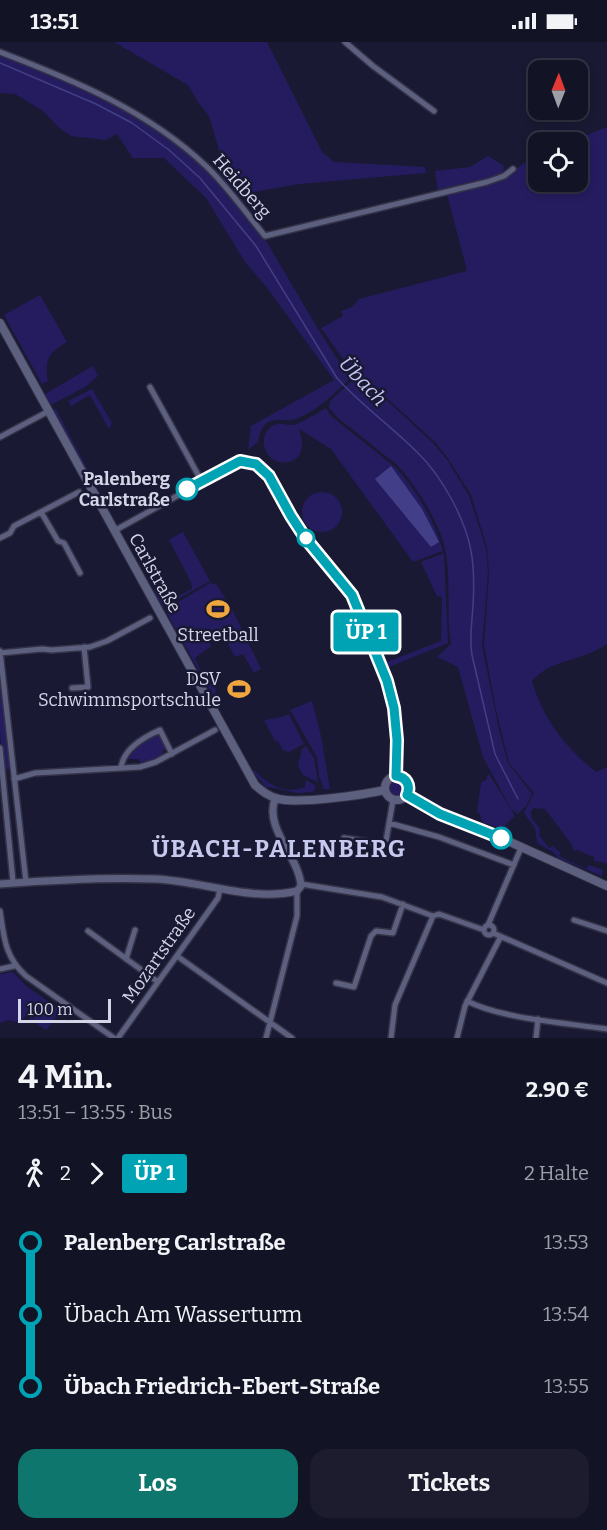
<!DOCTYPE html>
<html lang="de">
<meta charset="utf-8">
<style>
:root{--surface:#131326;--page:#1c1c2e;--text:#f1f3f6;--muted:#9d9ea7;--line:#323243;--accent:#0f766e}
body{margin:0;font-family:Bitter,serif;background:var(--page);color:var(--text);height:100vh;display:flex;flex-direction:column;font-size:22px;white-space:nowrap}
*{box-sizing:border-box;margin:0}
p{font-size:20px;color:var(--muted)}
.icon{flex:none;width:33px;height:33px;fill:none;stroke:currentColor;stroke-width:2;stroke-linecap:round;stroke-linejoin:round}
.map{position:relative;height:996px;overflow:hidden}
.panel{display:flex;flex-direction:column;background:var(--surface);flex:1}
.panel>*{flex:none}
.badge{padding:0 12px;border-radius:4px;font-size:21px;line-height:39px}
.needle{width:39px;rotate:1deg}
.fabs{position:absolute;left:528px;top:18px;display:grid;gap:12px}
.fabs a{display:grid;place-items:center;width:60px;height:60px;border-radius:12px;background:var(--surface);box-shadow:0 3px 9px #0003,0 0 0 2px var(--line);font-size:30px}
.scale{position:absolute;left:18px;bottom:15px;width:93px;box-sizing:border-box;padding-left:6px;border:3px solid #d4d6e8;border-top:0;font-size:16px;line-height:21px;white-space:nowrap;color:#d4d6e8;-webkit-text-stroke:4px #191933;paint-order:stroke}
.map>.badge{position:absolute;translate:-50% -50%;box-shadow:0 0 0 3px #fff}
.legs{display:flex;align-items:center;gap:9px;height:66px;padding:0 18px;font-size:20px}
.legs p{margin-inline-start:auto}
.overview{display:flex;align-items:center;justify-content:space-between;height:102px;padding:0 18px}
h1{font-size:33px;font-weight:700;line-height:45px}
.action{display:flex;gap:12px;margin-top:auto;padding:12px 18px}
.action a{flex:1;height:69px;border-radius:18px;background:var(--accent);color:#fff;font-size:24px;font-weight:700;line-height:69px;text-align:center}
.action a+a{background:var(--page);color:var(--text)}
ul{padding:0 18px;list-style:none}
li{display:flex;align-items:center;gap:21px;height:72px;font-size:22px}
li i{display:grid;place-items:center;width:9px;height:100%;margin:0 8px;background:currentColor}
li i::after{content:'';width:15px;height:15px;margin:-8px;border:4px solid;border-radius:50%;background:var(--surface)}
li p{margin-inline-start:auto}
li:first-child i{background:linear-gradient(#0000 50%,currentColor 0)}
li:last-child i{background:linear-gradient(currentColor 50%,#0000 0)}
.status{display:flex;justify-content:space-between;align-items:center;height:42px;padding:0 30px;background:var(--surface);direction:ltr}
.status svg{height:16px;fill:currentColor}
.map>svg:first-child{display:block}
</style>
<div class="status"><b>13:51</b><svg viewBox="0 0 49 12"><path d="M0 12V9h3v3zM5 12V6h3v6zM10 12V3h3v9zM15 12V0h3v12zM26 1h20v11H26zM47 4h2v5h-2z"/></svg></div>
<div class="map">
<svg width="607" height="996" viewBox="0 0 607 996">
<rect width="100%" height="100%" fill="#191933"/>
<path fill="#241c5f" d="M114,0h153l55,110 12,10 91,5 1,6 -127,11 -61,11 -19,-22 5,-6 -15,-51 -11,-14 -10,-17z
M0,11l82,34 67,35 57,47 56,65 56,95 22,34 12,14c-18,16 -33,33 -56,42 -9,3 -19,-2 -28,3 -7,5 -9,13 -10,20l-10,8 3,-24 83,-46 -66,-91 -23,-27 -39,-64 -42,-40h-31l-16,-24 -11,6 -35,-4 -13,-9 -15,-16 -28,-17 -15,-1z
M607,85v517c-7,4 -15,9 -22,11 -20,7 -39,10 -53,26 11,38 33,66 64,91l11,-5v99l-1,-3 -12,-2v-4l-17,-7 -2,2 -5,-10 -25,-33 -11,-1 -3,3v6l9,12 -1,6 10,13 4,-2 8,7 -2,3 27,13 3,-4 14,5 -1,6 -44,-18 -5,-6 -16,-9 -2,-15 -11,-15 10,-20 -25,-30 -13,-53 -12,-65 5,-72 -2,-26 -16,-52 -22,-35 -13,-17 -68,-62 -13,-5 -34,-48 22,-12 -2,-5 11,-4 7,-8 108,-28 -20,-77 57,-16 22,-16 12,-6v26h40v-40h-9z
M488,114l15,9 1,3 -2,5 -16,6 -48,12 -3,-20 35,-4z
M40,253l27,47c-19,11 -23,18 -19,39l-6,3 -38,-69z
M93,324l5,10 -13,11 -34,18 -6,-11z
M354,337h7l6,3 67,62 14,17 21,35 17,52 2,25 -6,73 17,84 9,33 24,31 -6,12 -8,8 -7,-5 -28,-52 -25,-90 -21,-10 14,-13c-5,-30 0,-60 -5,-90 -4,-28 -30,-69 -49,-89l-59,-47 -9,-10 1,-7z
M92,347l20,34 -3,6 -19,-34 -19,11 -3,-5z
M326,366l5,8 64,51c21,22 40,54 48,84l-30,11 -82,-113 -32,-20c4,11 7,29 -11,33 -22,5 -34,-26 -14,-37 7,-3 11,0 18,0 7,0 27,-13 34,-17z
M56,367l33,63 -3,1 -33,-63z
M302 470a20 20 0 1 1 40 0a20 20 0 1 1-40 0Z
M183,490l27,49 -47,26 -10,-16 3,-1 8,13 28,-14 -1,-7 -22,-42z
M444,511l4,90 -59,24 -2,-5 54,-21 1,-44 -5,-1 -16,-34z
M210,541l7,2 16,26 28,58 -7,4 -11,-19 -8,3 -12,-23 -14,8 2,4 -16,12 8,17h10l3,17 -3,4 -48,-86z
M0,627l11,100h-7l-4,-37z
M312,659l9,35 9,53h-6l-5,-13 -2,-19 -27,-47z
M289,672l15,30 -15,8 -6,-2 -5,-9 -2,1 -12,-21c9,-4 16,-2 25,-7z
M159,692l8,14 -5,3 2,4 -13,6 -10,2 -3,-4h-10l9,-12z
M306,704l8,12 4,24 -15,-7 -5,-9 4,-17z
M254,728c15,15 30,25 51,17l1,-7 10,6 -3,6 -16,1 -27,-6 -3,1 -14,-16z
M489,732l26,42 -10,9 6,7 -29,-10 -2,-8 -3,-2 4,-29 6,-4v-4z
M388 746a9 9 0 1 1 18 0a9 9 0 1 1-18 0Z
M13,930l13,14 35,24 -15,20 -21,-14 -5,7 -12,-3 -8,3v-49z"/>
<path fill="#423f88" d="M391,424l31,43 17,33 -8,5 -56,-68z"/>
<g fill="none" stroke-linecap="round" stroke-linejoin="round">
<path stroke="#423f88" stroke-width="1.5" d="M0,21l96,41 36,19 37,27 31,28 56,68 81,132c24,27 54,48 80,74 24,23 48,66 54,99 3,16 3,38 2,55 -1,17 -4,32 -1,49l23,99 23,45"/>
<g stroke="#333247" stroke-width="8">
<path id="minor" d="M345,0l28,24 61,45
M0,10c74,28 148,59 206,114 22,21 40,47 59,70l222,-54 17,-6 9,-7
M150,345l52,95
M0,395l49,-26
M41,470l17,29 6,2 16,30
M114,489l126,-70 16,3 9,6 41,69 38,45 8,11c13,38 33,74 42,112 5,23 3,46 2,69
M0,496l10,-5 4,-7 65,-34
M0,609l26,231
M0,611l42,-4 10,1 38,-3 17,-6 43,-23
M72,646l16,-1 -4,-40
M0,706l13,134
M121,726c2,-19 23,-31 39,-38l12,24
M14,737l21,-6 105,-6 16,-5 59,-32
M389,781l50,14 75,28
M344,796l34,5 8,-2 7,-41
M301,842l81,13 51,19 6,-2 45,16
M0,869c4,27 5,46 26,65l88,62
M574,878l33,11
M484 888a5 5 0 1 1 10 0a5 5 0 1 1-10 0Z
M488,883l33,-77
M88,889l70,51
M493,891l114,50
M177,914l115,82
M126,917l9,-29
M0,927l14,-3
M336,941l18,4 17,-51 5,-5 17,2 10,-29
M467,959c35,18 100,22 140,28
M118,996l100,-140 2,-9
M266,996l31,-122v-25
M391,996l4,-33 38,-89
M457,996l8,-32 35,-68
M536,996l2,-19"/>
</g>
<g stroke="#333247" stroke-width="10">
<path id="tertiary" d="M0,842c52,-4 104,-7 156,-5 46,2 96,23 141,12l4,-5c-2,-30 -37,-57 -26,-87"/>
</g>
<g stroke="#333247" stroke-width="10">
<path id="secondary" d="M0,281l255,462c7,6 14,12 24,14 21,5 83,-4 106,-9
M385 746a12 12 0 1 1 24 0a12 12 0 1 1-24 0Z
M407,753l33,20 68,26 99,45"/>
</g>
<use href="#minor" stroke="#5d5f7e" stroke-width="5"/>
<use href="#tertiary" stroke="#5d5f7e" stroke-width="7"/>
<use href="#secondary" stroke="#5d5f7e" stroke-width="8"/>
</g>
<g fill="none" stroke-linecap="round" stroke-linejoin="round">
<g stroke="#fff" stroke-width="14">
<path id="line-1" d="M187,447l53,-28 16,3 13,12 22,40 15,23 46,56 35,86 7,27 3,32 -1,36c10,1 15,9 11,19l33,19 61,24"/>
</g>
<use href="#line-1" stroke="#00a3b4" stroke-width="9"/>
</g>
<defs>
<g id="stadium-bare" transform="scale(1.8)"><path d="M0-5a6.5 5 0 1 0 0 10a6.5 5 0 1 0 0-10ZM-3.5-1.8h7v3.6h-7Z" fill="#f0a63e" stroke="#191933" stroke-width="2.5" paint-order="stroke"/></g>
</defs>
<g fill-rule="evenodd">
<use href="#stadium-bare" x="218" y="567"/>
<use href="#stadium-bare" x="239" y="647"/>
</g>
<g fill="#fff" stroke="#00a3b4" stroke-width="3">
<circle cx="187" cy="447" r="10"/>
<circle cx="306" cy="496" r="8"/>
<circle cx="501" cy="796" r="10"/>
</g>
<g text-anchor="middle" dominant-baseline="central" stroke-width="5" stroke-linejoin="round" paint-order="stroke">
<g font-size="18" fill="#d4d6e8" stroke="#191933">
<text transform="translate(242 144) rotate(49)">Heidberg</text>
<text transform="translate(155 531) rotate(61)">Carlstraße</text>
<text transform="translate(159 913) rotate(-55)">Mozartstraße</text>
</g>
<g font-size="18" font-weight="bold" fill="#d4d6e8" stroke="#191933" text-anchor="end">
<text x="170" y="437">Palenberg<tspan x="170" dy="21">Carlstraße</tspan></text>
</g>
<g font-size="18" fill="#d4d6e8" stroke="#191933">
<text x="218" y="593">Streetball</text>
<text x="221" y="637" text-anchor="end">DSV<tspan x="221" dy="21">Schwimmsportschule</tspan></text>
</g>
<g font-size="20" font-style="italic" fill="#c2c5ef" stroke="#191933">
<text transform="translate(363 339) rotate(47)">Übach</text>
</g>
<g font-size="24" font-weight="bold" letter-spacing="1.5" fill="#c6c9ed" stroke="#191933">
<text x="279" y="807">ÜBACH-PALENBERG</text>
</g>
</g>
</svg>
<div class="fabs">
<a><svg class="needle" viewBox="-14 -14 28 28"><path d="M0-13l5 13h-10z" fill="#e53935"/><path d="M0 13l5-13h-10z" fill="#9d9ea7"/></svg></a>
<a><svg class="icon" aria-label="locate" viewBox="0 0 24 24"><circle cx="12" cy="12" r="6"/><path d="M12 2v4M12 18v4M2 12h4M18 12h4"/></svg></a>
</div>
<div class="scale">100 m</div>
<b class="badge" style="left:366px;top:590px;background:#00a3b4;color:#fff">ÜP 1</b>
</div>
<section class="panel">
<div class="overview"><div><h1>4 Min.</h1><p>13:51 – 13:55 · Bus</p></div><b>2.90 €</b></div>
<div class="legs"><svg class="icon" aria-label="walk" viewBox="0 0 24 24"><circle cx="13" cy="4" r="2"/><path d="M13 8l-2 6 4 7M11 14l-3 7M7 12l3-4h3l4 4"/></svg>2<svg class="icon" aria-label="forward" viewBox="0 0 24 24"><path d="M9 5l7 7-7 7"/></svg><b class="badge" style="background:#00a3b4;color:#fff">ÜP 1</b><p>2 Halte</p></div>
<ul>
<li><i style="color:#00a3b4"></i><b>Palenberg Carlstraße</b><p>13:53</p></li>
<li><i style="color:#00a3b4"></i><span>Übach Am Wasserturm</span><p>13:54</p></li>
<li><i style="color:#00a3b4"></i><b>Übach Friedrich-Ebert-Straße</b><p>13:55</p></li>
</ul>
<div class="action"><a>Los</a><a>Tickets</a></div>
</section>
